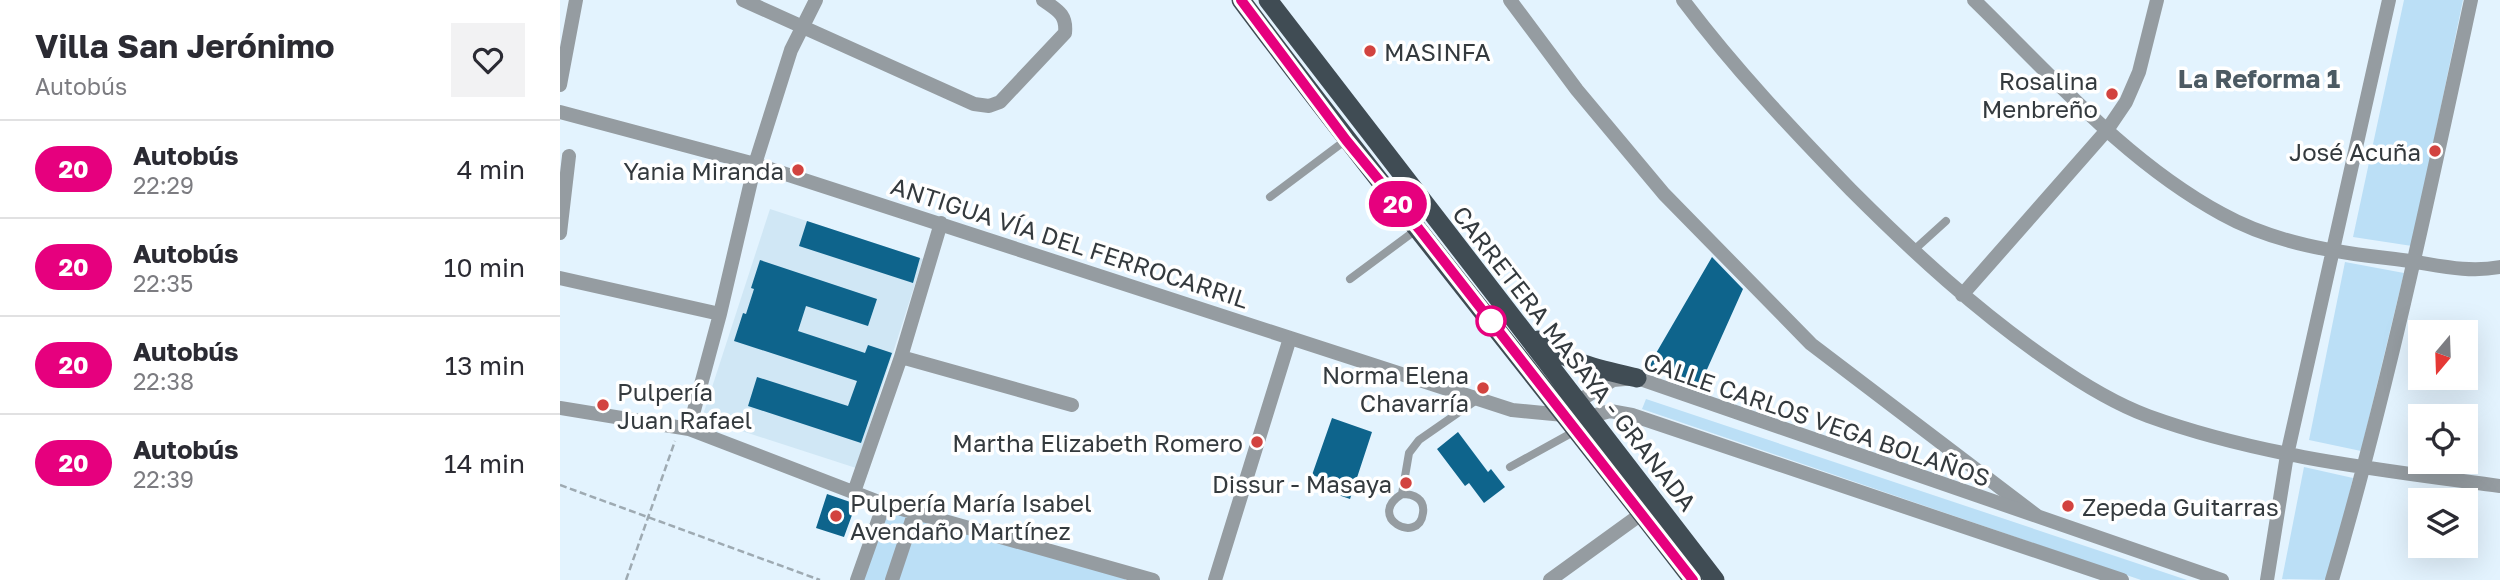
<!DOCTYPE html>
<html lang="es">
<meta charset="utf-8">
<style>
:root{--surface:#fff;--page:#f2f2f3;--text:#2b2b33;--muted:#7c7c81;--line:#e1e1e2}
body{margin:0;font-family:"Golos Text",sans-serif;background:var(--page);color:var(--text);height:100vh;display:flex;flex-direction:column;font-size:26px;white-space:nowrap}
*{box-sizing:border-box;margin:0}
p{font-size:23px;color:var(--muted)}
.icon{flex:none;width:38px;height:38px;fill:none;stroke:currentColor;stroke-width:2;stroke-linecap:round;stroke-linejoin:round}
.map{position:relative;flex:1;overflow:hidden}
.panel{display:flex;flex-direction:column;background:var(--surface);width:560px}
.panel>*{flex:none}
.badge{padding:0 14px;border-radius:23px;font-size:24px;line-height:46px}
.needle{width:46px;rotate:199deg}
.fabs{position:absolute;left:1848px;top:320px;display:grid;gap:14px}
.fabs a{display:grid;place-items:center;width:70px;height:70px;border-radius:0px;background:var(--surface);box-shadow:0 7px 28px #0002;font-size:35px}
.map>.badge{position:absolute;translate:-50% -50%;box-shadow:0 0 0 4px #fff}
.round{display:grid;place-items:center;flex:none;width:74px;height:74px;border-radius:0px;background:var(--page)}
.overview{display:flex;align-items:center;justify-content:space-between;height:119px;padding:0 35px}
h1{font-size:33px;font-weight:700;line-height:52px}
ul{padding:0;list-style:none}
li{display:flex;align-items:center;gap:21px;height:98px;padding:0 35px;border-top:2px solid var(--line)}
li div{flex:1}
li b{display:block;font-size:26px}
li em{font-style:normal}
li .badge{min-width:77px;font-weight:700;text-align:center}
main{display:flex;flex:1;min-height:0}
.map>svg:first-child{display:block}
</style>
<main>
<section class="panel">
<div class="overview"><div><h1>Villa San Jerónimo</h1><p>Autobús</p></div><a class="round"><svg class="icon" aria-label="heart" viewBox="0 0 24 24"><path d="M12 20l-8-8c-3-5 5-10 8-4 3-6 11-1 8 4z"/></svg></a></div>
<ul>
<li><span class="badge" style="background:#e6007e;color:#fff">20</span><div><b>Autobús</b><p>22:29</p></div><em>4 min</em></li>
<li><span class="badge" style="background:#e6007e;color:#fff">20</span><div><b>Autobús</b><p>22:35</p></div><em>10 min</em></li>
<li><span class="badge" style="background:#e6007e;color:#fff">20</span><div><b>Autobús</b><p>22:38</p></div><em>13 min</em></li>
<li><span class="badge" style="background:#e6007e;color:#fff">20</span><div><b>Autobús</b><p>22:39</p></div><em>14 min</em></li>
</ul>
</section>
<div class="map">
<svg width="1940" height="580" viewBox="0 0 1940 580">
<rect width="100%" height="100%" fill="#e3f3fe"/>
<path fill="#d0e7f5" d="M210,209l153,50 -67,209 -154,-50z"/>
<path fill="#bbdff6" d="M1844,0h59l-51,246 -59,-9z
M1785,262l59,11 -43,178 -52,-11z
M1086,399l541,181h-46l-499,-171z
M1744,467l49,11 -24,102 -47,-1z
M324,504l244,69 -3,7h-268z"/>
<path fill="#0e648c" d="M247,221l113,37 -7,25 -114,-37z
M1152,257l31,32 -43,96 -52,-18z
M200,260l117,39 -9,27 -62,-20 -8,25 67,22 3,-8 24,8 -31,90 -113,-37 9,-29 91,29 9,-25 -123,-40 9,-28 3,1 8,-25 -3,-1z
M772,418l40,14 -22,67 -35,-12 3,-10 -6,-2z
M898,432l30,40 3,-3 14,18 -21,16 -15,-20 -4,3 -28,-37z
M267,494l29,10 -12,33 -28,-9z"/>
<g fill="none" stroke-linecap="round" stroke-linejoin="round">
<path stroke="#9eaab2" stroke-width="2.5" stroke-dasharray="7 3.5" stroke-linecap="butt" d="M0,485l260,95
M66,580l49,-139"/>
<path stroke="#959ca1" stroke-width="8" d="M710,197l76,-57
M1354,250l32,-29
M790,279l66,-49
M950,467l67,-37
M842,494c12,0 23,5 21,19 -4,33 -58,4 -21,-19l7,-41 10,-13 59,-41"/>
<path stroke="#959ca1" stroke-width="14" d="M183,0l231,104 15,2 11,-4 65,-69c2,-19 -8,-23 -22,-33
M950,0l67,90 87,104 147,150 225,171
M1123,0c51,68 109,129 168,190 62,62 127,122 200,172 30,21 62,41 97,54 113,41 234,54 352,70
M1414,0c77,75 152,162 248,214 52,29 115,39 173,45 36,4 69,15 105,8
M0,85l16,-85
M0,112l195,52 757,246 52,5
M0,233l9,-77
M0,278l160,36
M1402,295l145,-165 19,-28 13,-30 18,-72
M341,357l171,48
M0,408l129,21 195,75 269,76
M129,429l31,-115 35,-150 36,-114 25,-50
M294,492l47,-135 40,-134
M297,580l27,-76
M332,580l22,-66
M655,580l75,-242
M990,580l98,-71
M1707,580l20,-125 102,-455
M1772,580c56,-191 97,-385 139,-580"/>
<path stroke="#959ca1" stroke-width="14" d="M1012,405l41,-25 24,-2 585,202
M1022,419l28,-8 22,4 490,165"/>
<path stroke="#404c54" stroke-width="19" d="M681,0c147,197 303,386 452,580
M708,0l447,580
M978,340c34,24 59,29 99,38"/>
</g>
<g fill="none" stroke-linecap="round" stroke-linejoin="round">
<g stroke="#fff" stroke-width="16">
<path id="line" d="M681,0l105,140 73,89 274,351"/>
</g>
<use href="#line" stroke="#e6007e" stroke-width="10"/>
</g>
<g fill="#d2433f" stroke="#fff" stroke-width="2.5">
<circle cx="810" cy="51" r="7"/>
<circle cx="1552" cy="94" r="7"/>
<circle cx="1875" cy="151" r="7"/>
<circle cx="238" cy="170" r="7"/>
<circle cx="923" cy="388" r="7"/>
<circle cx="43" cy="405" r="7"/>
<circle cx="697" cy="442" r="7"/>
<circle cx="846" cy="483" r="7"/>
<circle cx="1508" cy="506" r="7"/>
<circle cx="276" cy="516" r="7"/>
</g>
<circle fill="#fff" stroke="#e6007e" stroke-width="3.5" cx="931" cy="321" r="14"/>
<g text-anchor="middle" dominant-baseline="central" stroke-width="7" stroke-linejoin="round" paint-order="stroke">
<g font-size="24" fill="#343a3e" stroke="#fff" text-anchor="end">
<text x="824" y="51" text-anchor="start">MASINFA</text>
<text x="1538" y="80">Rosalina<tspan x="1538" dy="28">Menbreño</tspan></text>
<text x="1861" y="151">José Acuña</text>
<text x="224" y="170">Yania Miranda</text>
<text x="909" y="374">Norma Elena<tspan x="909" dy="28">Chavarría</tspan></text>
<text x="57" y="391" text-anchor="start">Pulpería<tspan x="57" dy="28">Juan Rafael</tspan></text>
<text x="683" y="442">Martha Elizabeth Romero</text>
<text x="832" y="483">Dissur - Masaya</text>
<text x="290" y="502" text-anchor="start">Pulpería María Isabel<tspan x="290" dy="28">Avendaño Martínez</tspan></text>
<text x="1522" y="506" text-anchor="start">Zepeda Guitarras</text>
</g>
<g font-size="24" fill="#343a3e" stroke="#fff">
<text transform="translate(510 242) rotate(18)">ANTIGUA VÍA DEL FERROCARRIL</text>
<text transform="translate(1015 358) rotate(52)">CARRETERA MASAYA - GRANADA</text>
<text transform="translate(1257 419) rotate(19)">CALLE CARLOS VEGA BOLAÑOS</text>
</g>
<g font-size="26" font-weight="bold" fill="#4c5a63" stroke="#fff">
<text x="1699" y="78">La Reforma 1</text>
</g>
</g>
</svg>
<div class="fabs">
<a><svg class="needle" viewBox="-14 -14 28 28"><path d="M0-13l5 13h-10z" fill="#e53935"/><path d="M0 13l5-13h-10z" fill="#7c7c81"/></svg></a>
<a><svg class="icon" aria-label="locate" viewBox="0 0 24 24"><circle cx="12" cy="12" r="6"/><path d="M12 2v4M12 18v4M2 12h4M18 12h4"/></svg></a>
<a><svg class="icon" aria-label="layers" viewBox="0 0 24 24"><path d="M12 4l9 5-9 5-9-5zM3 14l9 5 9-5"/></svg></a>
</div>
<b class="badge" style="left:838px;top:204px;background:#e6007e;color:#fff">20</b>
</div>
</main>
